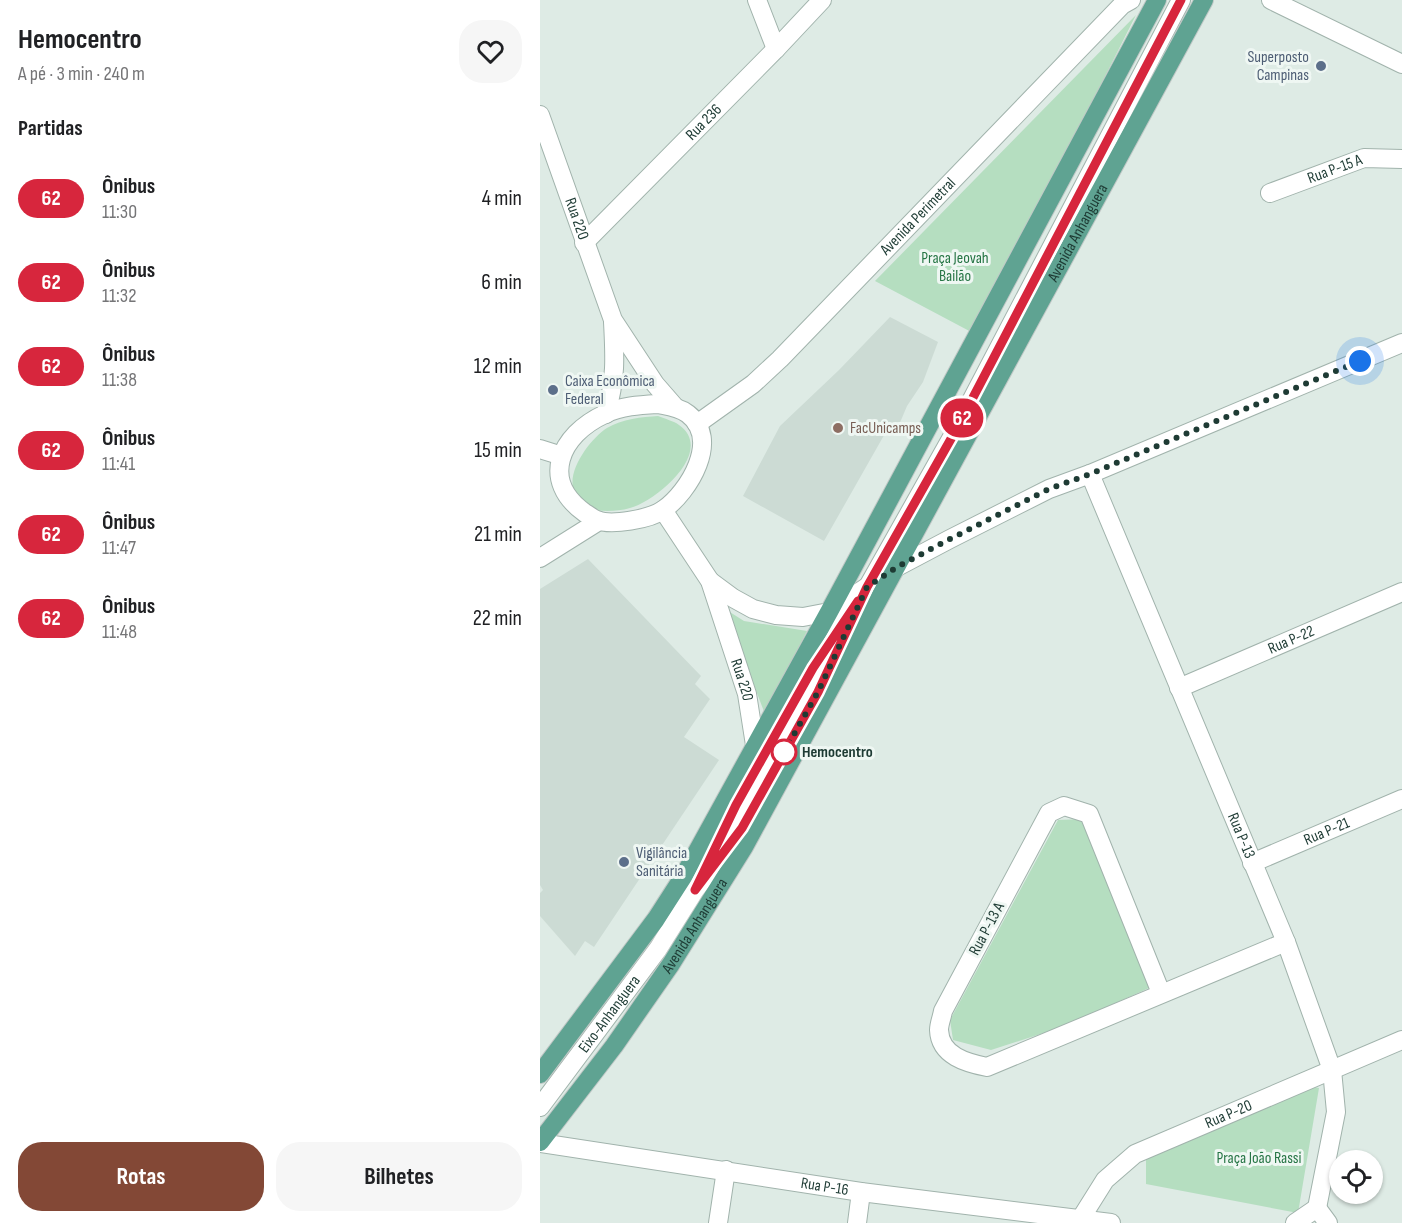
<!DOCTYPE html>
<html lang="pt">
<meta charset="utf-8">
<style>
:root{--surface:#fff;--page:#f6f6f6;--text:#202124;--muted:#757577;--accent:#834836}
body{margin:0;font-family:"Sofia Sans Condensed",sans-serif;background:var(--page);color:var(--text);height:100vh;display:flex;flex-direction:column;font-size:22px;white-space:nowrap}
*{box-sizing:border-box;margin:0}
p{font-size:20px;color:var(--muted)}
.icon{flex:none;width:33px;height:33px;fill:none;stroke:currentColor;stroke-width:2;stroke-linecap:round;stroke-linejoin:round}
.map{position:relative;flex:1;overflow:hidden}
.side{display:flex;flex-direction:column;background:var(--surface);width:540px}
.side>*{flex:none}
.badge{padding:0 12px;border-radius:20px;font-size:21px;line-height:39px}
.tools{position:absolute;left:789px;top:1150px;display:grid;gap:12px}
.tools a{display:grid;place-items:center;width:54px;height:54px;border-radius:50%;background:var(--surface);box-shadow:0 2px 4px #0004;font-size:30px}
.you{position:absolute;width:30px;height:30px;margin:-15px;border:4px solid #fff;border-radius:50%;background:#1a73e8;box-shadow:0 0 0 9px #1a73e833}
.map>.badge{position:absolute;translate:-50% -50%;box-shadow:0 0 0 3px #fff}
h2{padding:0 18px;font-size:22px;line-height:54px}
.round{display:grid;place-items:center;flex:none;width:63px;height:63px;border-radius:24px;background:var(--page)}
.head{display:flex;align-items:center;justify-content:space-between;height:102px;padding:0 18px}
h1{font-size:28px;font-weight:700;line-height:45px}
.cta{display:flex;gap:12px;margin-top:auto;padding:12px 18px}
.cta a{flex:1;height:69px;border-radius:24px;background:var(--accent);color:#fff;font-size:24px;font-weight:700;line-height:69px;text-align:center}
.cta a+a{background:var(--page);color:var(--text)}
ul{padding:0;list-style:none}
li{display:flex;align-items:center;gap:18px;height:84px;padding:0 18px}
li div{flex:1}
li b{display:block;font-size:22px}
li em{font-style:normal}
li .badge{min-width:66px;font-weight:700;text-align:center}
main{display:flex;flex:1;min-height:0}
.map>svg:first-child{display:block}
</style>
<main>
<section class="side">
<div class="head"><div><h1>Hemocentro</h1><p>A pé · 3 min · 240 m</p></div><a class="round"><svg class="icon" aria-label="heart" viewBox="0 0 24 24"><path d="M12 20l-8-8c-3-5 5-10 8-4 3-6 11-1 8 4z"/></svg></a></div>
<h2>Partidas</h2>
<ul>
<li><span class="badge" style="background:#d7263d;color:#fff">62</span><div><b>Ônibus</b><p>11:30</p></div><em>4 min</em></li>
<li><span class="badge" style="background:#d7263d;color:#fff">62</span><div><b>Ônibus</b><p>11:32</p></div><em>6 min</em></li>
<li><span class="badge" style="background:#d7263d;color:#fff">62</span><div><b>Ônibus</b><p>11:38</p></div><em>12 min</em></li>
<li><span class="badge" style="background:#d7263d;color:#fff">62</span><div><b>Ônibus</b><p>11:41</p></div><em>15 min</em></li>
<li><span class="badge" style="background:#d7263d;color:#fff">62</span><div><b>Ônibus</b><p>11:47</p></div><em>21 min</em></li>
<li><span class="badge" style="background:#d7263d;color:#fff">62</span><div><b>Ônibus</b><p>11:48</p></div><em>22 min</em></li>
</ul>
<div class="cta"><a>Rotas</a><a>Bilhetes</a></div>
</section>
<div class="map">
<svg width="862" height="1223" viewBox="0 0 862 1223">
<rect width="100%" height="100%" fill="#deebe5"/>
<path fill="#ccdbd4" d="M350,317l48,25 -15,40 -16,24 -11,26 -9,-2 -63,111 -81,-45 37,-70 59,-56z
M48,559l113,117 -6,8 15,15 -26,38 35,23 -125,187 -9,-6 -10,15 -35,-40v-23l3,-3 -3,-5v-296z"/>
<path fill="#b5dec0" d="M596,15l-161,319 -100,-53z
M118,416c7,3 16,5 21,9 37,26 -23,76 -49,83 -14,4 -27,3 -41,2 -5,-6 -12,-12 -15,-19 -8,-20 17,-53 33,-63 15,-9 35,-11 51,-12z
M185,609l19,12 63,10 -42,83z
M543,819l66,169 -87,39 -71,23 -38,-10 -3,-20 108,-200z
M763,1085l16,3 -21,125 -152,-29v-27z"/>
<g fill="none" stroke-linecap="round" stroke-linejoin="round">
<g stroke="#a1b3ac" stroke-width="20">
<g id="minor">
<path d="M217,0l19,49"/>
<path d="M731,0l131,64"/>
<path id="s1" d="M0,115l73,205 42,64 20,23"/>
<path id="s2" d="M730,193l94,-35 38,1"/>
<path id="s3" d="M44,243l192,-194 46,-49"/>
<path d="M118,404c10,2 21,3 30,10 33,25 1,78 -25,96 -13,9 -52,16 -66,10 -4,-1 -8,-5 -12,-7 -45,-32 -26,-78 20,-99 16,-8 35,-9 53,-10z"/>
<path d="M66,414c10,-36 9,-55 7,-92"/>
<path id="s4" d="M157,424l56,-40 27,-25 342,-354 9,-5"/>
<path d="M0,449l19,6"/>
<path id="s5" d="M550,474l196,468 46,128 4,42 -19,96"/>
<path id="s6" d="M123,510l47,71 37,113 8,51"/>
<path d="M0,558l59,-37"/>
<path d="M170,581l23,17 20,11 23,6 27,2 26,-5 68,-45 53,-28 99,-50 41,-15 312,-131"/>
<path d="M330,583l86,-153 225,-430"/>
<path id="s7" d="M639,688l223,-96"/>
<path id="s8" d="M712,863l150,-64"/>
<path d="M621,993l-72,-179 -25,-8 -15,7 -106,198c-1,6 -4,13 -4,19 1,26 28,33 48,37l299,-125"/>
<path id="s9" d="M0,1107l118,-158 37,-59 41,-85 77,-137 54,-81 -49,105 -76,136 -47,62"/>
<path id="s10" d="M0,1143l321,49 250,31"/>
<path d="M777,1208l11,15"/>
<path d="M178,1223l8,-53"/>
<path d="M317,1223l4,-31"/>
<path id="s11" d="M538,1223l27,-43 30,-26 267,-114"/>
<path d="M755,1223l22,-15"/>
</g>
</g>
<g stroke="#c0c8c6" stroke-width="20">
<g id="major">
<path d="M0,1074l116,-155 27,-42 146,-265 328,-612"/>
<path id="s12" d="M0,1142l74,-96 57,-82 73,-117 460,-847"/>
</g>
</g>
<use href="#minor" stroke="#fff" stroke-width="18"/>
<use href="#major" stroke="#5fa392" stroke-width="18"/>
</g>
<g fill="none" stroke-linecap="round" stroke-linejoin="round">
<g stroke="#fff" stroke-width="14">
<path id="line" d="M318,601l-45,67 -77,137 -41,85 47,-62 76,-136 49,-105 89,-157 225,-430"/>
</g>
<use href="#line" stroke="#d7263d" stroke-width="9"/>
<path stroke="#1e3b34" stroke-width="6" stroke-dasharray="0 10.8" d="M244,752l34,-60 49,-105 30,-20 53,-28 99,-50 41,-15 270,-113"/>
</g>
<g fill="#5c6f8a" stroke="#eff7f3" stroke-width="2">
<circle cx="781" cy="66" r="6"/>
<circle cx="13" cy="390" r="6"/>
<circle cx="84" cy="862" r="6"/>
</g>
<circle fill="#8d6e63" stroke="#eff7f3" stroke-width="2" cx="298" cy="428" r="6"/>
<circle fill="#fff" stroke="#d7263d" stroke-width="3" cx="244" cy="752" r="12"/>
<g text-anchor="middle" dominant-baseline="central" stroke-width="6" stroke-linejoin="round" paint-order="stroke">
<g font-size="16" fill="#4e5e75" stroke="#eff7f3" text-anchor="start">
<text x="769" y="57" text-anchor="end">Superposto<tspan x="769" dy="18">Campinas</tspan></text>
<text x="25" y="381">Caixa Econômica<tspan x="25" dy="18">Federal</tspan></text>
<text x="96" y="853">Vigilância<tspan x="96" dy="18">Sanitária</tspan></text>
</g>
<g font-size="16" fill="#1e3b34" stroke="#eff7f3">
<text stroke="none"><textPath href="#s3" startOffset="170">Rua 236</textPath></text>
<text stroke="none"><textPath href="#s2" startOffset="69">Rua P-15 A</textPath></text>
<text stroke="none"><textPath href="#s4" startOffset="304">Avenida Perimetral</textPath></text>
<text stroke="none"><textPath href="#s1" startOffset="110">Rua 220</textPath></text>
<text stroke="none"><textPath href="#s12" startOffset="1058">Avenida Anhanguera</textPath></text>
<text stroke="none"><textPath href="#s7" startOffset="122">Rua P-22</textPath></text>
<text stroke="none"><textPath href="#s6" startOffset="189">Rua 220</textPath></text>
<text stroke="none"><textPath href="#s8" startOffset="81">Rua P-21</textPath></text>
<text stroke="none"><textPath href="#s5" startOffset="392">Rua P-13</textPath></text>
<text stroke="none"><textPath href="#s12" startOffset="266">Avenida Anhanguera</textPath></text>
<text transform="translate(447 929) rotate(-62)">Rua P-13 A</text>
<text stroke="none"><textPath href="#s9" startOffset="116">Eixo-Anhanguera</textPath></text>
<text stroke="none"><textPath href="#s11" startOffset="192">Rua P-20</textPath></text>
<text stroke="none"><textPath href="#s10" startOffset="288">Rua P-16</textPath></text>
</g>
<g font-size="16" fill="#267545" stroke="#eff7f3">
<text x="415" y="258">Praça Jeovah<tspan x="415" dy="18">Bailão</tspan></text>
<text x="719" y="1158">Praça João Rassi</text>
</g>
<g font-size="16" fill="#785e54" stroke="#eff7f3" text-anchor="start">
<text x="310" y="428">FacUnicamps</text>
</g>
<g font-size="16" font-weight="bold" fill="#1e3b34" stroke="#eff7f3" text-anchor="start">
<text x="262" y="752">Hemocentro</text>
</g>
</g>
</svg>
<div class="tools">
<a><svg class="icon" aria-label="locate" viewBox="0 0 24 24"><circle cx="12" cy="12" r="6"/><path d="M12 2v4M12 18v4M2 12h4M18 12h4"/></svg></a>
</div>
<div class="you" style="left:820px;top:361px"></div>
<b class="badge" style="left:422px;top:418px;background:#d7263d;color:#fff">62</b>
</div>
</main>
